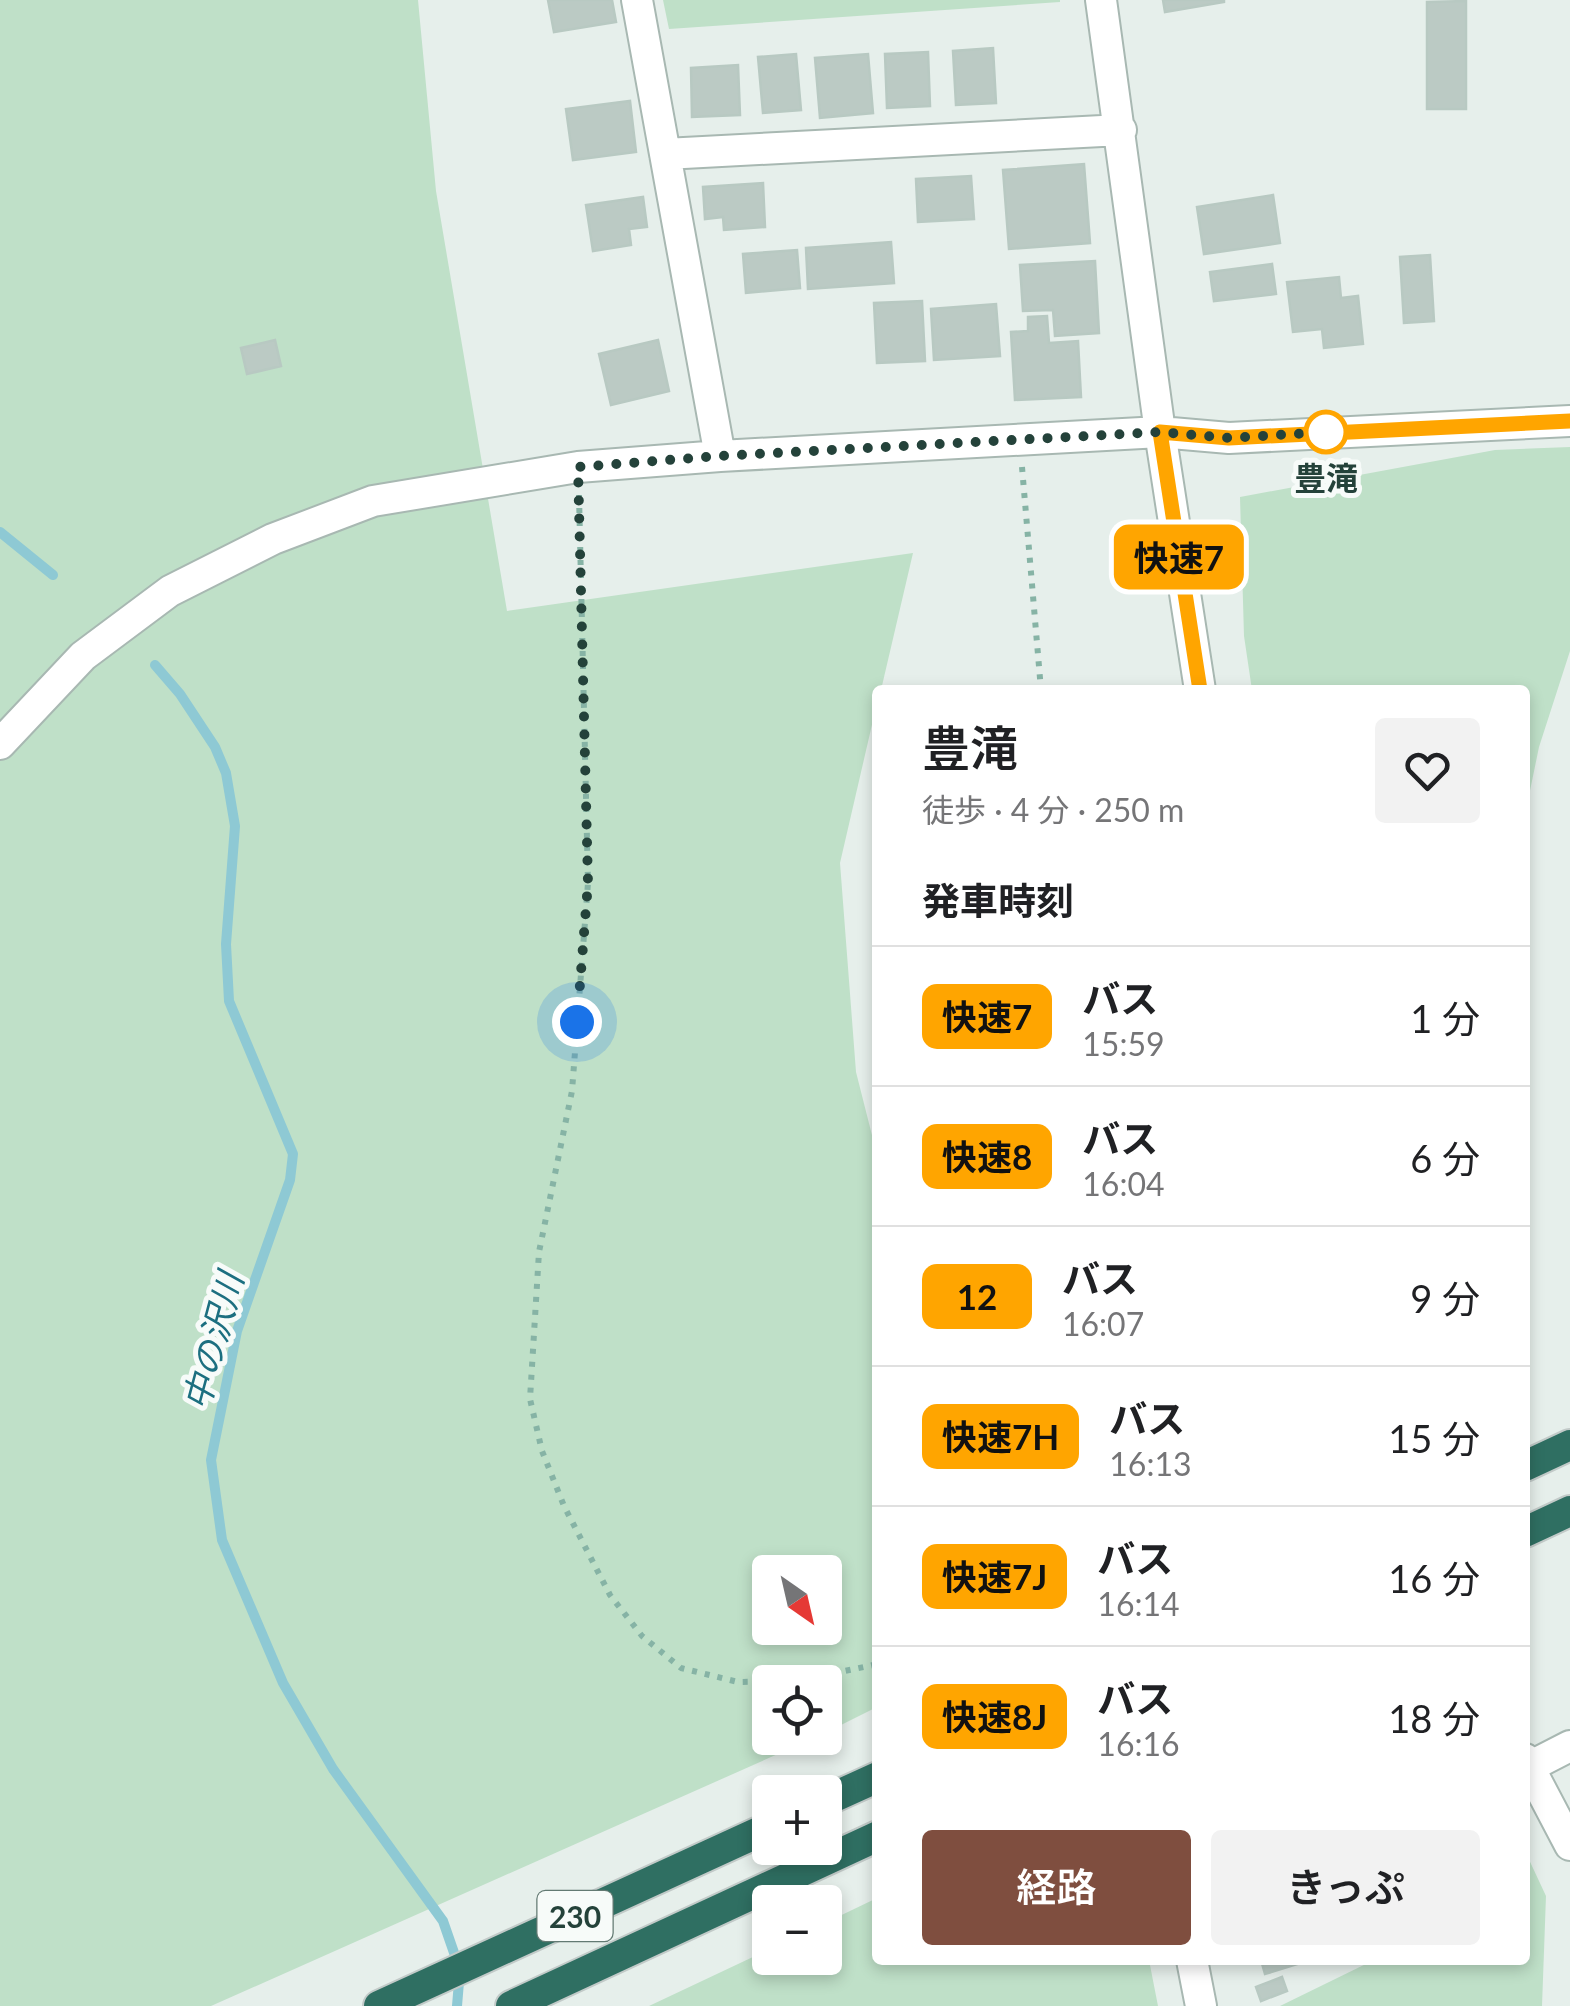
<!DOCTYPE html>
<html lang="ja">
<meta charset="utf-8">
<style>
:root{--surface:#fff;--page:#f2f2f2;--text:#202124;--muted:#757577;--line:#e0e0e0;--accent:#7f4e3f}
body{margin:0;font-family:Lato,"Noto Sans JP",sans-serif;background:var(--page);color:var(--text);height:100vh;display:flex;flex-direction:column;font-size:38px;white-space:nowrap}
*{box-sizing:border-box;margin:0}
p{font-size:32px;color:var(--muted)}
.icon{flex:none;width:55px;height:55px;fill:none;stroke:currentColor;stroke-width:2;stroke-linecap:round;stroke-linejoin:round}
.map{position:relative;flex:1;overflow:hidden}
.sheet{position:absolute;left:872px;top:685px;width:658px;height:1280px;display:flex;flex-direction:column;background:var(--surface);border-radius:10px;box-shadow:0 5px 15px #0003}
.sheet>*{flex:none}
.badge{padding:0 20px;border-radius:15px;font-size:35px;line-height:65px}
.needle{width:65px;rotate:146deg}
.tools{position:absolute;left:752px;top:1555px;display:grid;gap:20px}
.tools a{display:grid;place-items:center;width:90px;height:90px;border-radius:10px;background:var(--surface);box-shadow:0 5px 15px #0003;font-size:50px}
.you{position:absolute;width:50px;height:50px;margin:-25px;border:8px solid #fff;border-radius:50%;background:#1a73e8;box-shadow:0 0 0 15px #1a73e833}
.map>.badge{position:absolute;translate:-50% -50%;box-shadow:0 0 0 5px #fff}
h2{padding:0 50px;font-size:38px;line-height:90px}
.round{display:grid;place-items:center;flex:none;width:105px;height:105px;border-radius:10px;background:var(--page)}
.overview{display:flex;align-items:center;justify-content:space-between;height:170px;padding:0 50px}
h1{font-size:48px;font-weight:600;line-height:75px}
.primary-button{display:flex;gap:20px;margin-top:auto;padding:20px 50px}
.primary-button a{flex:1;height:115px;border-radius:10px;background:var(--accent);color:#fff;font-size:40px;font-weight:600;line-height:115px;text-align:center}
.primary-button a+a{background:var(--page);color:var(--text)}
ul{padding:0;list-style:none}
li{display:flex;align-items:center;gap:30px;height:140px;padding:0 50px;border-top:2px solid var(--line)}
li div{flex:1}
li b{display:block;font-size:38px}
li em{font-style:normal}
li .badge{min-width:110px;font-weight:700;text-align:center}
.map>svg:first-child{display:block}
</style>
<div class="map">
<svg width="1570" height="2006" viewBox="0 0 1570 2006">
<rect width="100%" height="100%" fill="#e6efeb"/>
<path fill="#bfe0c8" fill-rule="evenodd" d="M0,0h418l18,191 71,420 406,-58 -32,137h-3l-1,13 -37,160 16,209 21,83v552l-52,26v-51h-55v56h44l-603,268h-211zM770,1572h55v56h-55z
M663,0h397v2l-391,27z
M1570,447v204l-31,96 -14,68v-125h-273l-8,-54 -4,-139 255,-47z
M1525,1851l21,45 -4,110h-262l94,-46h151z
M877,1898l1,62h271l9,46h-509l121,-57v9h55v-35z"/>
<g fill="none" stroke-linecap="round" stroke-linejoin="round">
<path stroke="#8ec9d4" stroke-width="10" d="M0,532l53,43
M155,665l25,29 35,53 11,26 9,53 -9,118 3,57 64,153 -3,26 -53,151 -26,129 11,80 61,143 50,86 110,152 17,49 -3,36"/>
</g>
<path fill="#bbcac4" stroke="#b8c9c2" stroke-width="2.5" d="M548,0h64l4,22 -62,10z
M1163,0h61v2l-59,10z
M1466,1v108h-39v-107z
M993,48l3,55 -40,2 -3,-54z
M928,52l2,54 -43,2 -2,-54z
M796,54l5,56 -38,3 -5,-56z
M868,54l5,59 -53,5 -5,-60z
M738,65l2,50 -48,2 -1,-49z
M630,101l6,51 -63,8 -7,-51z
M1084,164l6,79 -81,6 -6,-79z
M971,176l3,43 -56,3 -2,-43z
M763,183l2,44 -41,3 -1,-13 -18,2 -2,-32z
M1273,195l7,48 -76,11 -7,-47z
M643,197l4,30 -18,2 2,16 -38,6 -7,-46z
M891,242l3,41 -86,6 -2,-41z
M797,250l3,38 -54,5 -3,-39z
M1430,255l4,66 -30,2 -4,-66z
M1095,261l4,72 -44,3 -2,-26 -30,1 -3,-46z
M1272,264l4,30 -62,7 -4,-29z
M1339,277l2,21 17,-2 5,48 -39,4 -2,-19 -29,3 -6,-50z
M922,301l3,60 -48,2 -3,-60z
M996,304l4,52 -66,4 -3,-51z
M1047,316l2,27 29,-2 3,56 -66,3 -4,-68 17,-1v-14z
M275,340l6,26 -34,8 -6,-26z
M658,340l11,51 -58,14 -12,-51z
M1261,1960h49l-45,14z
M1282,1977l5,14 -26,10 -5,-14z"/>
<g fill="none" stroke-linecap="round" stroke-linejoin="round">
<g stroke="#a8b8b2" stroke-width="34">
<path id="minor" d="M637,0l83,456
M1101,0l59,432 40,258
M665,154l456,-24
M0,744l83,-88 87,-65 103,-52 100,-38 205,-34 142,-11 440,-24 69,6 341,-17
M1525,1759l4,8 41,-21
M1529,1767l41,78
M1192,1960l9,46"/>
</g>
<g stroke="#c2cac8" stroke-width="34">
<path id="highway" d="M1525,1466l45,-21
M1525,1532l45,-21
M825,1801l53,-24
M379,2006l391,-179
M511,2006l367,-170"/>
</g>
<path stroke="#86b3a5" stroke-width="6" stroke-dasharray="5 8" stroke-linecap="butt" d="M1022,467l19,223
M579,495l9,388 -16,208 -33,161 -9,147 12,52 22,55 46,89 32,41 39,32 57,14 59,-1 81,-17"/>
<use href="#minor" stroke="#fff" stroke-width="30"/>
<use href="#highway" stroke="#2f6f62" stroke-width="30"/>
</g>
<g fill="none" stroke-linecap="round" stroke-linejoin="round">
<g stroke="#fff" stroke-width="22">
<path id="line" d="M1200,690l-40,-258 69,6 341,-17"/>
</g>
<use href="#line" stroke="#ffa500" stroke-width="15"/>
<path stroke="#24423a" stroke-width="10" stroke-dasharray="0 18" d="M577,1022l11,-139 -10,-416 142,-11 440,-24 69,6 97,-6"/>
</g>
<circle fill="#fff" stroke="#ffa500" stroke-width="5" cx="1326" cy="432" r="20"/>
<g text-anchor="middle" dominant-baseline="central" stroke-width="10" stroke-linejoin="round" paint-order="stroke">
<rect fill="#f7fbf9" stroke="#637a73" stroke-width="2.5" x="537.5" y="1891" width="75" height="50" rx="8"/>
<g font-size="30" font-weight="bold" fill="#24423a">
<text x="575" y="1916">230</text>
</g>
<g font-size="32" font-weight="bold" fill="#24423a" stroke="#f7fbf9">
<text x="1326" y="477">豊滝</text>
</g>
<g font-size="35" font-style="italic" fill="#1c6f80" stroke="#f7fbf9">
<text transform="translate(212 1341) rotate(-75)">中の沢川</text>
</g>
</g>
</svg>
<div class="tools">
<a><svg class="needle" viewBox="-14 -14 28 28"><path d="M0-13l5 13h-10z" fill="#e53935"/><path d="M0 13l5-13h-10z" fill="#757577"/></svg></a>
<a><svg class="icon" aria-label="locate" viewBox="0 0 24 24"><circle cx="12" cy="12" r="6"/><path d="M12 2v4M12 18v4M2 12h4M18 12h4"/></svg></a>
<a>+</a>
<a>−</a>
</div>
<div class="you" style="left:577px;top:1022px"></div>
<b class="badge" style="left:1179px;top:557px;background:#ffa500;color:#111">快速7</b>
<section class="sheet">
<div class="overview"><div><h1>豊滝</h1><p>徒歩 · 4 分 · 250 m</p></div><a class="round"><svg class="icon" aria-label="heart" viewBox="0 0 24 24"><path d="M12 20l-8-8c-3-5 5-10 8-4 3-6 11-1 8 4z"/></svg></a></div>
<h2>発車時刻</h2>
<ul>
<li><span class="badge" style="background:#ffa500;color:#111">快速7</span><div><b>バス</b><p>15:59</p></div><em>1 分</em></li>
<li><span class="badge" style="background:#ffa500;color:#111">快速8</span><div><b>バス</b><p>16:04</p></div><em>6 分</em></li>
<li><span class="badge" style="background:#ffa500;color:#111">12</span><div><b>バス</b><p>16:07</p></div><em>9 分</em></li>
<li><span class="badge" style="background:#ffa500;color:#111">快速7H</span><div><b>バス</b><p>16:13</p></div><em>15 分</em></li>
<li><span class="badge" style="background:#ffa500;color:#111">快速7J</span><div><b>バス</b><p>16:14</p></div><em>16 分</em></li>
<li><span class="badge" style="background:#ffa500;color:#111">快速8J</span><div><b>バス</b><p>16:16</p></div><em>18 分</em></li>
</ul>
<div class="primary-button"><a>経路</a><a>きっぷ</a></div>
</section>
</div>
